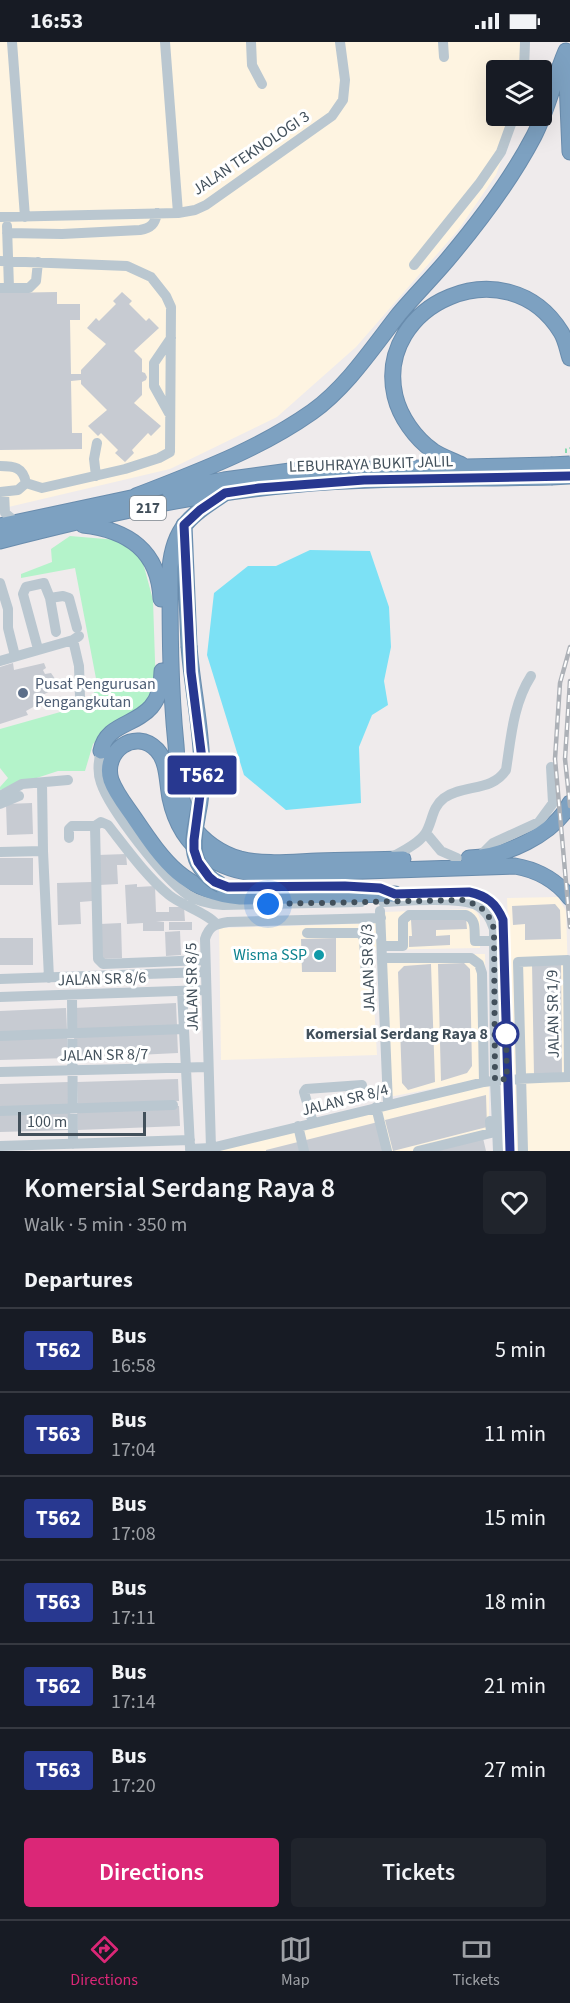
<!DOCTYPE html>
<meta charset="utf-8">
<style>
:root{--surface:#171b24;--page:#20242c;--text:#f1f3f6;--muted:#9ea1a6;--line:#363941;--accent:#db2777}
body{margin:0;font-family:"Source Sans 3",sans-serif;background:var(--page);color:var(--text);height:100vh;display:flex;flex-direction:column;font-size:22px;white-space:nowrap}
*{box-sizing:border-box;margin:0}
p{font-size:20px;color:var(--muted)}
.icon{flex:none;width:33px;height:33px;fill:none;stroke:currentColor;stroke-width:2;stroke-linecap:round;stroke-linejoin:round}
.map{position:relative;height:1109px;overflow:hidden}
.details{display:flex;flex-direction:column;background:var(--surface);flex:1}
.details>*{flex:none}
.badge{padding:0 12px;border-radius:4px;font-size:21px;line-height:39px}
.controls{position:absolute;left:486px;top:18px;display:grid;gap:12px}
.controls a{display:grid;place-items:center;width:66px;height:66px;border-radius:6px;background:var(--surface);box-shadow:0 6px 24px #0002;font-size:30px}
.scale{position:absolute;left:18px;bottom:15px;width:128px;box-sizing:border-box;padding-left:6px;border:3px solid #42505b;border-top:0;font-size:16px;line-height:21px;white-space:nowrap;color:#42505b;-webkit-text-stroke:4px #fff;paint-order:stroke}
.you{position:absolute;width:30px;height:30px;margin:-15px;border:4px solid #fff;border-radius:50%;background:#1a73e8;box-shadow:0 0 0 9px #1a73e833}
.map>.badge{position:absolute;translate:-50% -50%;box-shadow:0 0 0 3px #fff}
h2{padding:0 24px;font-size:22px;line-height:54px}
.round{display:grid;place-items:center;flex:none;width:63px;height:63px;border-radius:6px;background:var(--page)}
.summary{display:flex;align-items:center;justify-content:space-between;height:102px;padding:0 24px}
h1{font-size:28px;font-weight:600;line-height:45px}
.cta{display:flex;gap:12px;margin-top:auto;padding:12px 24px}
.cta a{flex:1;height:69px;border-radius:6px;background:var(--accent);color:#fff;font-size:24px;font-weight:600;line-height:69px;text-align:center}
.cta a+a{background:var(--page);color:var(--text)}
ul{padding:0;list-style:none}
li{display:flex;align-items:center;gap:18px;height:84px;padding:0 24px;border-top:2px solid var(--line)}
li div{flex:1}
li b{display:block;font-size:22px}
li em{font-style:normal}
li .badge{min-width:66px;font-weight:700;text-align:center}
.status{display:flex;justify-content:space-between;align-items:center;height:42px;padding:0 30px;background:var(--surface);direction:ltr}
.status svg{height:16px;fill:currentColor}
.menu{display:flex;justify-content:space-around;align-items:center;height:84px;border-top:2px solid var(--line);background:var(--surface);font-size:16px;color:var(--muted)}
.menu a{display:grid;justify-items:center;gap:3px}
.menu .active{color:var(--accent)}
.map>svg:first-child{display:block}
</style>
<div class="status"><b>16:53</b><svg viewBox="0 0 49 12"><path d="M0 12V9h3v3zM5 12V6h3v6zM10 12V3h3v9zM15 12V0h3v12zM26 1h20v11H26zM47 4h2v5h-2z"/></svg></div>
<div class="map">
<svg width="570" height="1109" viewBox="0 0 570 1109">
<rect width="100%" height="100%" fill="#efebec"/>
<path fill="#fef4e1" d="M0,0h529l-2,28h-31v46h21l-21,59 -37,54 -103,118 -79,70 -107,52 -170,40z
M558,855l8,14 4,127v113h-53l-10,-253z
M473,867l5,5 2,5v29l-109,2 6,105 -156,5 -2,-132 165,-5v-11z
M485,912l2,124 -103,20 -4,-143z
M489,1041v51l-67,17h-216z"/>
<path fill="#b4f3ca" d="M70,494l47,4 25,19 11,41 3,91 -13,19 -34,17 -16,17 -8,27h-27l-58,19v-3l8,-9 -8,-10v-39l78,-22 20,-18 -23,-121 -54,10v-4l31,-12 -1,-13z"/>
<path fill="#7ce1f5" d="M310,508l60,1 19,56 2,40 -7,34 4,24 -16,10 -13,32 2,56 -75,7 -42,-35 -37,-120 7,-62 34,-27h28z"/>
<path fill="#c7cbd2" d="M57,250v12h23v16h-10l1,54h10v-4l25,-26 -19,-16 9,-10 3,3 17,-17 -3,-3 9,-9 10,9 -3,3 17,17 3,-3 10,10 -25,23 8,8v13l3,1 2,4 -1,3 -4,2v13l-8,8 27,23 -10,10 -3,-3 -16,17 2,3 -9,9 -10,-9 3,-3 -17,-17 -3,3 -10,-10 19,-16 -26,-26v-4l-10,1 1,52h10v16l-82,1v-157z
M13,621l1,7 30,-7 2,5 -3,2 2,4 6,-1 9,13 -27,14 2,6 -9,5 2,4 -28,9v-57z
M32,761l1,31 -26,1 -1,-31z
M126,812l1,11h-10l1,19 -19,1 -1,-30z
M0,816h33v27h-33z
M92,840v19l-12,1 1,22 -23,1 -1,-42z
M137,842v3l18,-1 1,26h13v-5h15l1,14h-29l8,1v9h-21v-8l-16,1 -2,-39z
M555,862l5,6 1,29 -36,1v-16l-12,1 -1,-19z
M466,876l1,11 -31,1v6l14,-1v10l-41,2v-11h3l-1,-16z
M169,880h23v8h-23z
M121,881l1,35 -20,1 -2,-35z
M180,889l1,24 -15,1 -1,-24z
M0,896h33v27h-33z
M336,896v34h-34l-1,-33z
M464,921l6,6 2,97 -5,7 -26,8 -3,-117z
M532,921h29l1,112 -28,1z
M431,922l4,118 -27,8 -6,-7 -4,-111 6,-6z
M176,961l1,23 -101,5 -2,-23z
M66,966l1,22 -67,2v-21z
M177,988l1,23 -103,5 -1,-23z
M67,994l1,22 -68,2v-22z
M178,1037l1,22 -101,3 -1,-22z
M69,1040l1,23 -70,2v-23z
M486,1053l1,32 -94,24 -8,-31z
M179,1064l1,20 -102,4 -1,-21z
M70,1067l1,21 -71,2v-21z
M378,1080l7,29h-77l-2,-11z
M483,1096l3,13h-51z
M298,1100l2,9h-34v-1z"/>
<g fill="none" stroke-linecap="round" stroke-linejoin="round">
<g stroke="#698cad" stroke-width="17">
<path id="highway" d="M566,14l4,96
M462,423c-10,-5 -20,-8 -29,-14 -18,-13 -33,-34 -38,-55 -21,-92 112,-151 166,-64 5,8 6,17 9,26
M169,448l55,-10 66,-9 261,-6
M225,451c-33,22 -51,32 -55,75 0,59 0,118 6,177 2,27 2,56 16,80 10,16 30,29 48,34 24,6 51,3 77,2 29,-1 57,-1 86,-2
M136,454c61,-24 122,-46 176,-84 35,-25 61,-65 87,-98 16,-19 33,-36 49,-55 32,-38 63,-79 86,-123 14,-27 20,-57 32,-85
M83,483c45,5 76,26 78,74
M184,483l5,121
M0,484l145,-31
M0,499c94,-24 195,-48 291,-56 86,-8 174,-6 260,-8
M101,709c7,-38 61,-19 61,-80
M469,816c35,-1 85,-23 101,-55
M395,852l-155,3c-55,-5 -76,-35 -105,-78 -8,-12 -19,-25 -24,-39 -9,-28 24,-53 46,-30 11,12 10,33 13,48 11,53 52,77 104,76l241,-8c23,4 41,14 55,32"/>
</g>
<path stroke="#68d49b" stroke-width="1.5" stroke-dasharray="4.5 3" stroke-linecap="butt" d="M566,411v-4l4,-1"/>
<path stroke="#bac7d0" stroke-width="10" d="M12,0l13,175
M165,0l13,171
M251,0l1,23 10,19
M443,0l1,15
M524,28l1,-28
M0,175l178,-4 17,-3 11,-5 126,-89 11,-16 2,-20 -5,-38
M7,184l2,62
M7,191l55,1 78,-4c11,-2 15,-6 17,-17
M0,219l127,5 24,11 15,19 5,11 -1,145 -11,6 -34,11 -83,19 -16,-5
M414,223l65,-81 22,-32 13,-36
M0,246h29l7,-7 2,-19
M169,371l-15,-27v-23l17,-25
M0,424c14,0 23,1 26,17
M96,434l-2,-17 3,-16
M0,450l18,-2 8,-7
M4,450l1,21 11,9
M0,541l8,26v19l7,28
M50,556l13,-2 6,2 8,30
M73,598l6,26 1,31
M38,607l-15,-55 3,-7 18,-4 6,15 6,34
M0,619l73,-21 6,-4
M101,709c-3,11 -4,21 0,32 9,27 63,96 87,112 9,6 24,9 35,10l138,-3
M42,741l1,68 6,127
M0,754l22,-12 46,-4
M0,762l19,-8
M95,784l3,133 5,5 102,-4
M426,791l15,18 16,7
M69,796v-9l3,-3h23l6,-4 7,3c18,23 38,51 61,70 12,10 40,19 47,29
M0,810l43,-1
M479,815l14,-14 46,-21 14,-19 -2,-36
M390,816c11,-6 27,-13 35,-24 8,-12 6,-26 19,-36 20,-14 48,-6 62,-28 5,-32 7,-66 25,-94
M395,852l74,-2c18,4 26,11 34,28l7,231
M383,860c21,-1 79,-6 95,4 9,5 13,14 16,23l1,151 3,71
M380,869l8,193
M307,891h53l4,5 2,41
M382,904h21v-26l6,-5h57c11,5 8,15 9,26h19
M382,916h89l8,6 3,9 2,109
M0,937l205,-7
M182,949l8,156
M72,953l1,149
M0,955l206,-7
M0,994l184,-7
M0,1030l208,-5
M376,1065l11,44
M0,1069l173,-6
M313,1081l-9,-31 2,-3 56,-4
M298,1084l6,25
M0,1104l190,-6
M211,1106l-6,-209c4,-13 10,-15 23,-17l153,-4
M190,1107l21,-1 273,-66c28,-4 56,-4 85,-5l-1,-117 -50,2 5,189
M418,1109l73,-18 -1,-12"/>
<use href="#highway" stroke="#7da1c1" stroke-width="15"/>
<g stroke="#adb1b7" stroke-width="4.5">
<path id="rail" d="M570,605l-10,36 -5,76 15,168
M570,639l-5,78 5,47"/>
</g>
<use href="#rail" stroke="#fff" stroke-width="2" stroke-dasharray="7" stroke-linecap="butt"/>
<g stroke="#698cad" stroke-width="17" stroke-linecap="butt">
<path id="highway-bridge" d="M551,423l19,-1
M551,435l19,-1
M189,604c3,42 13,83 13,125 0,14 -1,28 -4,42 -2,13 -6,27 -3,41 3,14 14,25 26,31"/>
</g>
<use href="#highway-bridge" stroke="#7da1c1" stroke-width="15"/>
</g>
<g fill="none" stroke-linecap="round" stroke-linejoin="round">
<g stroke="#fff" stroke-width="14">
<path id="line" d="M510,1109l-7,-231c-7,-17 -16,-24 -34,-28l-74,2 -15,-6 -35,-2 -117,1 -13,-5 -6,-5 -11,-15 -4,-12v-10l7,-53 1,-28 -11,-87 -7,-147 16,-15 25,-17 34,-5 105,-8 206,-4"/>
</g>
<use href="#line" stroke="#283890" stroke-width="9"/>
<path stroke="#42505b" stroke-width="6" stroke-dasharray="0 10.8" d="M268,862l195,-4c18,6 25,10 31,29l1,151 12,-1 -1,-45"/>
</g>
<circle fill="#5c6f8a" stroke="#fff" stroke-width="2" cx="23" cy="651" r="6"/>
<circle fill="#0f9aa8" stroke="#fff" stroke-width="2" cx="319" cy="913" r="6"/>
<circle fill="#fff" stroke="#283890" stroke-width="3" cx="506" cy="992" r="12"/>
<g text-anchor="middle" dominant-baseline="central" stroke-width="6" stroke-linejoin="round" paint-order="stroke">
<rect fill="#fff" stroke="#7b848c" stroke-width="1.5" x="130" y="454" width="36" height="24" rx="4.5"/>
<g font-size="15" font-weight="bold" fill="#42505b">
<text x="148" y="466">217</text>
</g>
<g font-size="16" fill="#42505b" stroke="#fff">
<text transform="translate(251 111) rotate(-34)">JALAN TEKNOLOGI 3</text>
<text transform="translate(371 422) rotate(-2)">LEBUHRAYA BUKIT JALIL</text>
<text transform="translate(368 926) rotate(-92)">JALAN SR 8/3</text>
<text transform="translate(102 937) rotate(-2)">JALAN SR 8/6</text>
<text transform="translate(192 945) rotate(-91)">JALAN SR 8/5</text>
<text transform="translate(553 972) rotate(-91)">JALAN SR 1/9</text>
<text transform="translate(104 1013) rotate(-1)">JALAN SR 8/7</text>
<text transform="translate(345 1058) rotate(-14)">JALAN SR 8/4</text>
</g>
<g font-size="16" fill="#4e5e75" stroke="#fff" text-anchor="start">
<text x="35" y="642">Pusat Pengurusan<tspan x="35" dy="18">Pengangkutan</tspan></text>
</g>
<g font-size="16" fill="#0d838f" stroke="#fff" text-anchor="end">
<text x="307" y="913">Wisma SSP</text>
</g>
<g font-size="16" font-weight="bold" fill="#42505b" stroke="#fff" text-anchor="end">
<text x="488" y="992">Komersial Serdang Raya 8</text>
</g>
</g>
</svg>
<div class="controls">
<a><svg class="icon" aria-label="layers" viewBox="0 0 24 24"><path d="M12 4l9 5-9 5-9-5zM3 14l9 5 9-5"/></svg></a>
</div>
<div class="scale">100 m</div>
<div class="you" style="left:268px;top:862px"></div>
<b class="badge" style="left:202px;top:733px;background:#283890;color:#fff">T562</b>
</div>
<section class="details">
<div class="summary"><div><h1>Komersial Serdang Raya 8</h1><p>Walk · 5 min · 350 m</p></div><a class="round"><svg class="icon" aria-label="heart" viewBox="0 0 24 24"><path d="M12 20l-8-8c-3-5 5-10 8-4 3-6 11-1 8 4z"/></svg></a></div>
<h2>Departures</h2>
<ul>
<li><span class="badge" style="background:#283890;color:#fff">T562</span><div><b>Bus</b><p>16:58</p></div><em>5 min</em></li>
<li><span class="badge" style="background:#283890;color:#fff">T563</span><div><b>Bus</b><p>17:04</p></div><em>11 min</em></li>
<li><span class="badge" style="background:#283890;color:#fff">T562</span><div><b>Bus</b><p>17:08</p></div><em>15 min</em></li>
<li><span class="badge" style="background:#283890;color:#fff">T563</span><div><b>Bus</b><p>17:11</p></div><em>18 min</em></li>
<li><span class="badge" style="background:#283890;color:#fff">T562</span><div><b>Bus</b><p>17:14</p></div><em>21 min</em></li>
<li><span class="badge" style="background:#283890;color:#fff">T563</span><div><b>Bus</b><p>17:20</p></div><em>27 min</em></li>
</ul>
<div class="cta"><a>Directions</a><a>Tickets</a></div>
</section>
<nav class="menu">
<a class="active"><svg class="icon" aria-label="directions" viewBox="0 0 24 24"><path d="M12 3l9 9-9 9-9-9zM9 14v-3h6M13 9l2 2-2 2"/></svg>Directions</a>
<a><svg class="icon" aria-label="map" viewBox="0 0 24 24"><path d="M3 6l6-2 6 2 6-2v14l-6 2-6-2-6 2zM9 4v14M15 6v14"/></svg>Map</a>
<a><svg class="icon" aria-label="tickets" viewBox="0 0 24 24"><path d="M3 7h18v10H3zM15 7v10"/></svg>Tickets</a>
</nav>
